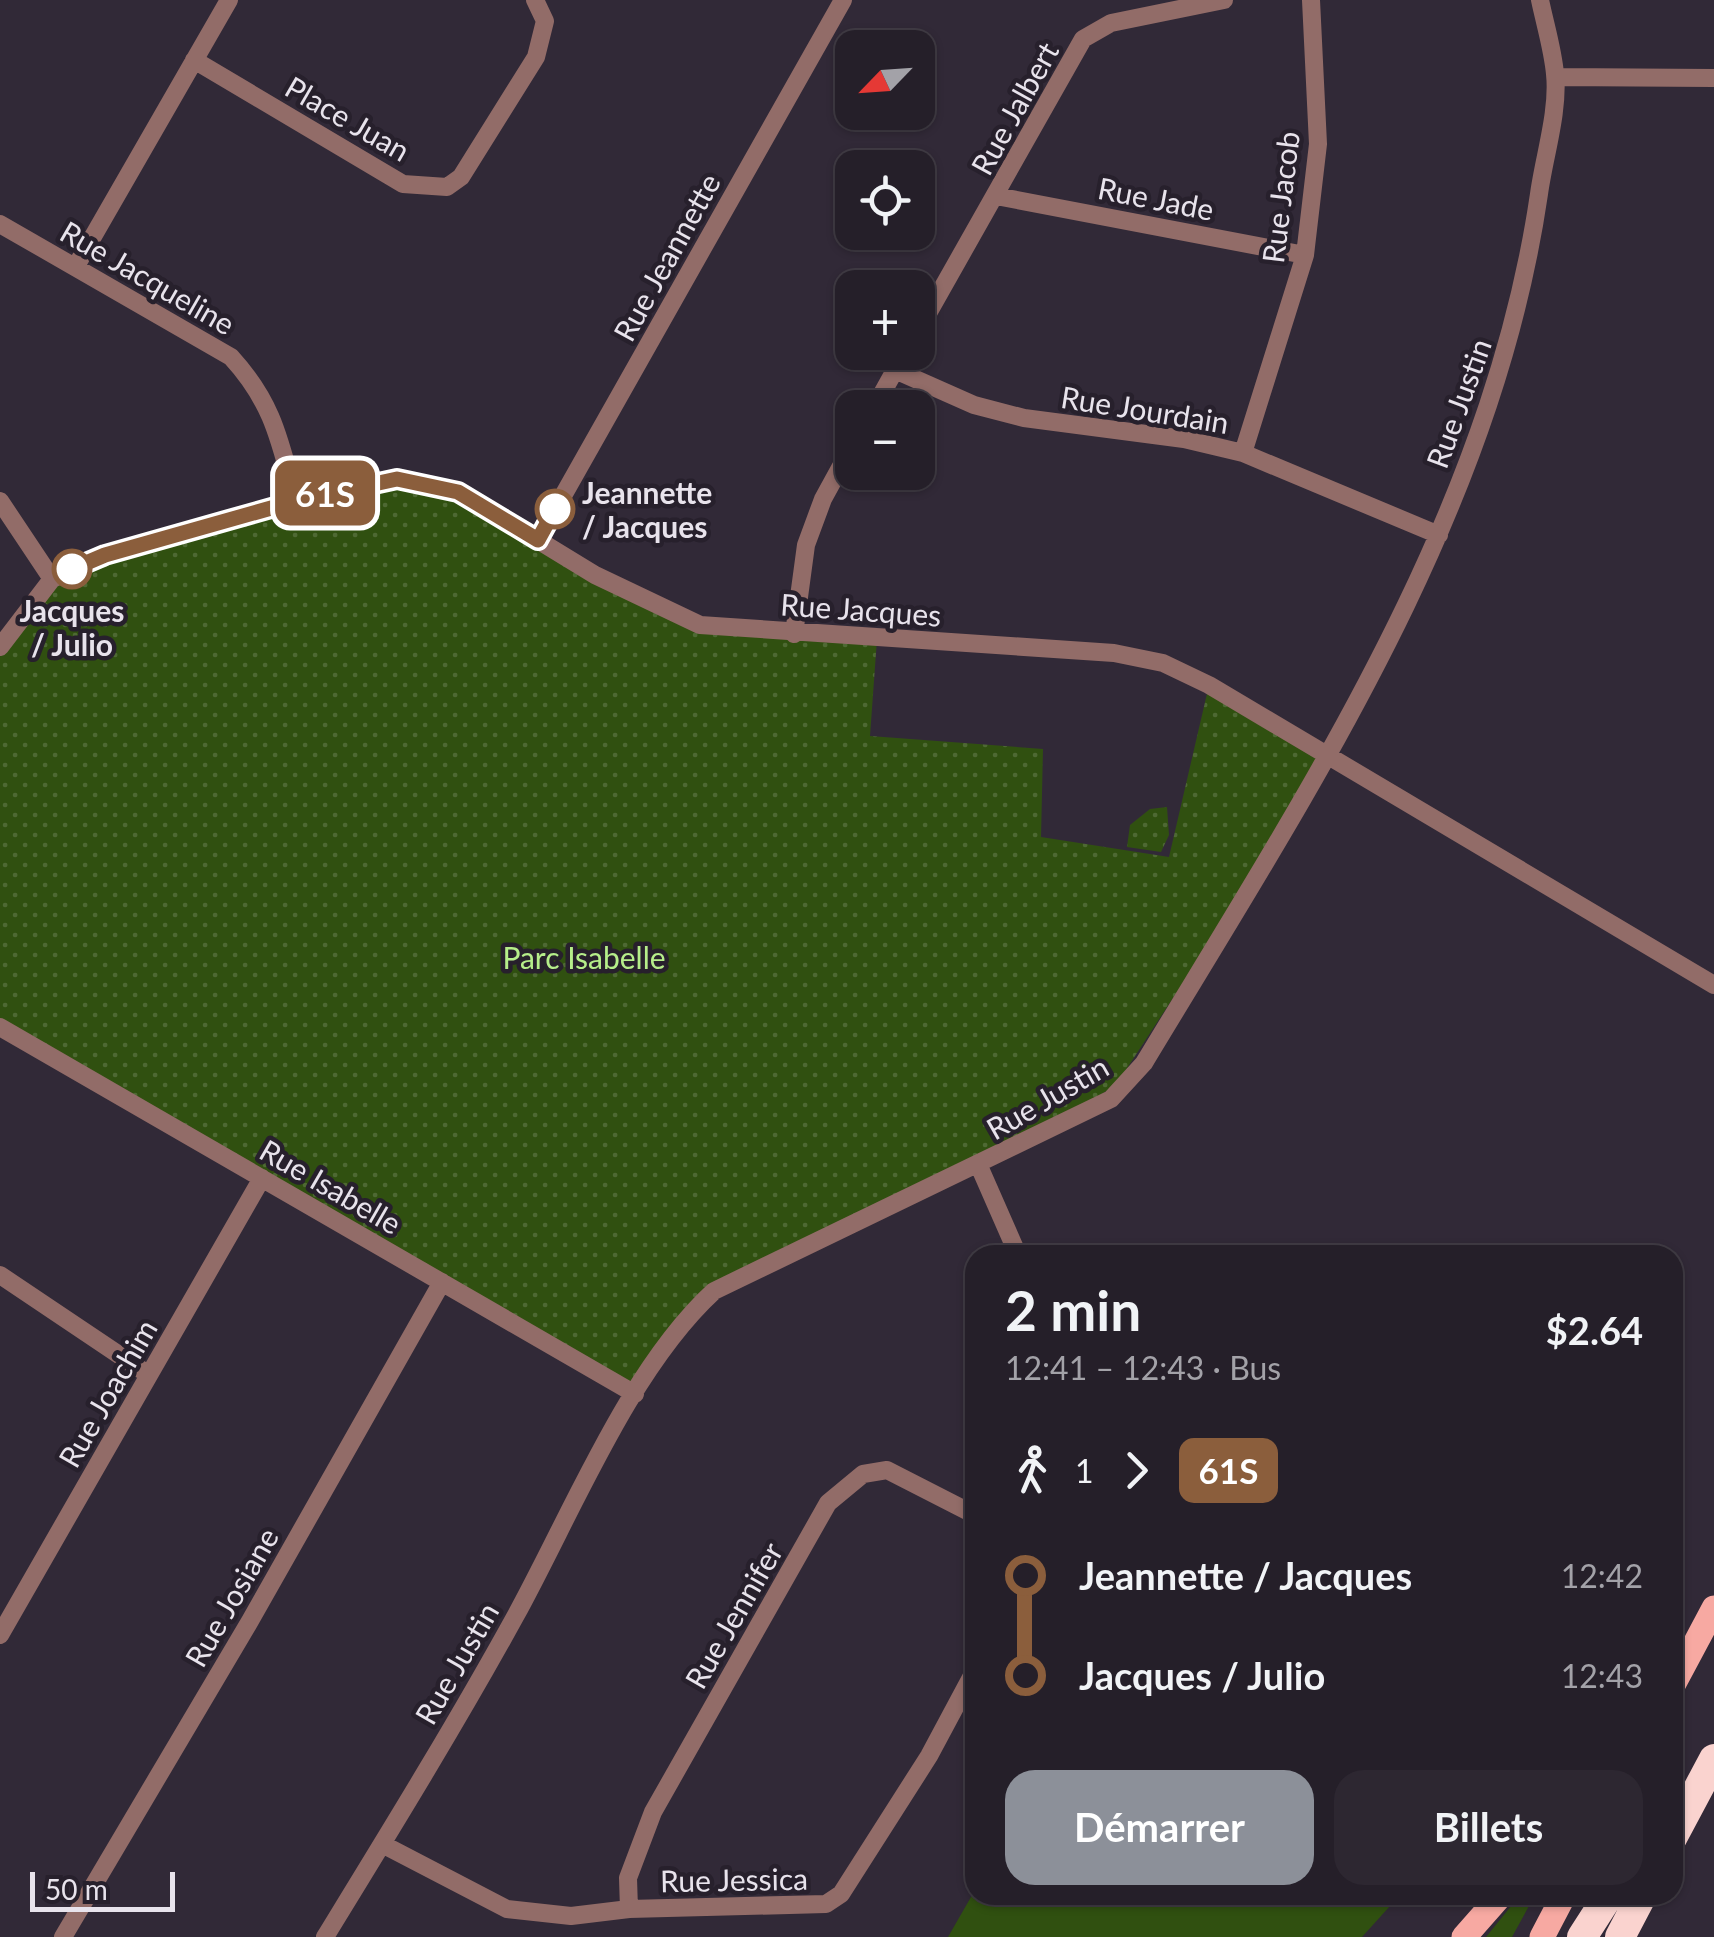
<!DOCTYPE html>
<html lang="fr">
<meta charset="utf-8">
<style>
:root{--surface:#251f29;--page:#2d2731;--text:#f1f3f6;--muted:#a3a2a8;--line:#423d46;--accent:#8c9099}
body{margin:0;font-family:Lato,sans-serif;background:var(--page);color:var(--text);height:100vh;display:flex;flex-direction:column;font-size:38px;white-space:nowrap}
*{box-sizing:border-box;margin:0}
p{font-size:32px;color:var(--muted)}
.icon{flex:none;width:55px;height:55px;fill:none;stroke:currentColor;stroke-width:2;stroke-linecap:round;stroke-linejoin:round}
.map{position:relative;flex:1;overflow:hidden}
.drawer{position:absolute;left:965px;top:1245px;width:718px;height:660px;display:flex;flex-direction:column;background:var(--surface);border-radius:30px;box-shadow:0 2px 8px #0004,0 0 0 2px var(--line)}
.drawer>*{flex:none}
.badge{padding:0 20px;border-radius:15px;font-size:35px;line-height:65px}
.needle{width:65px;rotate:245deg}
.tools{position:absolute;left:835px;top:30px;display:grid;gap:20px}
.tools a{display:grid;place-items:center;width:100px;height:100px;border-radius:20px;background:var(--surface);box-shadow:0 2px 8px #0004,0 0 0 2px var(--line);font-size:50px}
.scale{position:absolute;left:30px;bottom:25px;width:145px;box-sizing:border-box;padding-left:10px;border:5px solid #e8e3ec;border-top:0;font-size:28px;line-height:35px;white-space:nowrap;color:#e8e3ec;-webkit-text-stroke:8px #27202c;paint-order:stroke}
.map>.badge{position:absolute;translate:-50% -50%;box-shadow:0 0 0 5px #fff}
.legs{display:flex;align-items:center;gap:15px;height:110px;padding:0 40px;font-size:32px}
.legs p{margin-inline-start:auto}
.head{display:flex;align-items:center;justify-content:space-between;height:170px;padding:0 40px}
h1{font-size:55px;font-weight:700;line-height:75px}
.button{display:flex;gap:20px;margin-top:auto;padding:20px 40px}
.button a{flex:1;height:115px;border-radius:30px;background:var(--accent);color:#fff;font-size:40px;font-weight:700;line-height:115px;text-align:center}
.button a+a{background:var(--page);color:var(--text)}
ul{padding:0 40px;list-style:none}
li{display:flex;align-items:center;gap:35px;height:100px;font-size:38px}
li i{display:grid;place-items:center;width:15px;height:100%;margin:0 12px;background:currentColor}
li i::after{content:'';width:25px;height:25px;margin:-12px;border:8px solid;border-radius:50%;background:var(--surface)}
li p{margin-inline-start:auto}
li:first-child i{background:linear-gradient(#0000 50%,currentColor 0)}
li:last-child i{background:linear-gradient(currentColor 50%,#0000 0)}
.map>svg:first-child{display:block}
</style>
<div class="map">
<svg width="1714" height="1937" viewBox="0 0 1714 1937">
<defs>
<pattern id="park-dots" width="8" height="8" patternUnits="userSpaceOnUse" patternTransform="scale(2.5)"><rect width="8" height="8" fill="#305010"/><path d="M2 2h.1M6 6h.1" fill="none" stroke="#4e6933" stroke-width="1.8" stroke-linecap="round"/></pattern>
</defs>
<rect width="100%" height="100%" fill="#312937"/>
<path fill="#305010" d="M975,1890v5h425l-38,42h-414z
M1520,1895h15l-23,42h-26z"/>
<path fill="url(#park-dots)" d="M425,482l275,143 177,14 -7,97 173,13 -2,88 128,20 40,-172 124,69 -217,331 -105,65 -297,141 -79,103 -635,-367v-381l52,-67 244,-78z
M1167,807l2,28 -8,17 -34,-5 3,-22 20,-16z"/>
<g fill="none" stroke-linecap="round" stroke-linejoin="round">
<path stroke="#926c68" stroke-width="18" d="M194,60l209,124 44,3 14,-10 75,-120 9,-36 -10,-21
M1556,77l158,1
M996,196l309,59
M0,224l231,133c43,47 49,85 65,144
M76,266l153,-266
M918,331l165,-292 28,-16 113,-23
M895,370l79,35 50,13 160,21 59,14 196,82
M874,408l31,-56
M1243,453l62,-198 13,-111 -7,-144
M0,501l52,78
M538,540l305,-540
M794,634l12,-89 17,-46 29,-53
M0,647l52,-68 53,-24 191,-54 101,-22 62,13 136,83 105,50 414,28 49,10 46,22 505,300
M0,1027l635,367
M979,1166l39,89
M0,1275l149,100
M0,1635l262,-457
M382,1844l125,65 64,7 58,-7 197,-5 15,-10 88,-138 46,-86
M629,1909l-1,-31 25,-66 175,-309 35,-29 24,-4 88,45
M63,1937l187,-316 192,-339
M325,1937c65,-106 131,-213 191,-322 56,-102 113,-246 198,-324l397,-192 33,-36c164,-272 348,-548 395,-869 5,-37 20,-83 16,-120 -2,-24 -10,-50 -15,-74"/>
<path stroke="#f7a9a2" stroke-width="25" d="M1672,1687l42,-79
M1464,1937l37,-42
M1542,1937l22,-42"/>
<path stroke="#fad3cf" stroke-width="30" d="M1672,1838l42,-79
M1582,1937l27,-42
M1620,1937l22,-42"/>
</g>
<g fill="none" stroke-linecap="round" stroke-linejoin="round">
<g stroke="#fff" stroke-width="22">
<path id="line-1" d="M72,569l33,-14 191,-54 101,-22 61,13 80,48 17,-31"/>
</g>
<use href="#line-1" stroke="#8b5e3c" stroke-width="15"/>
</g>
<g fill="#fff" stroke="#8b5e3c" stroke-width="5">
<circle cx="555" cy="509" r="18"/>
<circle cx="72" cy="569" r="18"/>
</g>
<g text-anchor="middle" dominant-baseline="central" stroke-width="9" stroke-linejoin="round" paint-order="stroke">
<g font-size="30" fill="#e8e3ec" stroke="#27202c">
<text transform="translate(1014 108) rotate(-61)">Rue Jalbert</text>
<text transform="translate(348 118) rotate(30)">Place Juan</text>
<text transform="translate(1280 197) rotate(-83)">Rue Jacob</text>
<text transform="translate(1156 198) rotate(11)">Rue Jade</text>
<text transform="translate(666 257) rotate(-61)">Rue Jeannette</text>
<text transform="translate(148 277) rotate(30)">Rue Jacqueline</text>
<text transform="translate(1458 403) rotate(-70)">Rue Justin</text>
<text transform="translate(1145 409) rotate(9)">Rue Jourdain</text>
<text transform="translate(861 609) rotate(4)">Rue Jacques</text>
<text transform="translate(1047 1097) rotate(-30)">Rue Justin</text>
<text transform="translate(331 1186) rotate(30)">Rue Isabelle</text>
<text transform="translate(107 1393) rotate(-60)">Rue Joachim</text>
<text transform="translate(231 1597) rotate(-60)">Rue Josiane</text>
<text transform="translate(733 1615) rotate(-60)">Rue Jennifer</text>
<text transform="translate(456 1663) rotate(-60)">Rue Justin</text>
<text transform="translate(734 1879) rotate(-1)">Rue Jessica</text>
</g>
<g font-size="30" font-weight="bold" fill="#e8e3ec" stroke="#27202c" text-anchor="start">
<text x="582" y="492">Jeannette<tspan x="582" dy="34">/ Jacques</tspan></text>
<text x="72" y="610" text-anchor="middle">Jacques<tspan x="72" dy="34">/ Julio</tspan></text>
</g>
<g font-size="30" fill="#b6ee8a" stroke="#27202c">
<text x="584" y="957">Parc Isabelle</text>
</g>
</g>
</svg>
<div class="tools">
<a><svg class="needle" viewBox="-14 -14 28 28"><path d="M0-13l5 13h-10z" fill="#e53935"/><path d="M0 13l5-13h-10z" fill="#a3a2a8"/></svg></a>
<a><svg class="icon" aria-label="locate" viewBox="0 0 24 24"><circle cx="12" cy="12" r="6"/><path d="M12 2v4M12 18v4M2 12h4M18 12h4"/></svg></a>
<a>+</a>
<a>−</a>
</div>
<div class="scale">50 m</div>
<b class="badge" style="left:325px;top:493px;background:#8b5e3c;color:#fff">61S</b>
<section class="drawer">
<div class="head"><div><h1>2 min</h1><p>12:41 – 12:43 · Bus</p></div><b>$2.64</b></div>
<div class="legs"><svg class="icon" aria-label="walk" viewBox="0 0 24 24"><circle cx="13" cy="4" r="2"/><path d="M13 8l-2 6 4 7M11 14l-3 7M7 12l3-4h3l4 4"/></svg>1<svg class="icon" aria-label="forward" viewBox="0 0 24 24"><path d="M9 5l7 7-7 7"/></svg><b class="badge" style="background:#8b5e3c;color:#fff">61S</b></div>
<ul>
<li><i style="color:#8b5e3c"></i><b>Jeannette / Jacques</b><p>12:42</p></li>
<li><i style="color:#8b5e3c"></i><b>Jacques / Julio</b><p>12:43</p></li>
</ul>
<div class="button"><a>Démarrer</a><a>Billets</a></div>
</section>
</div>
